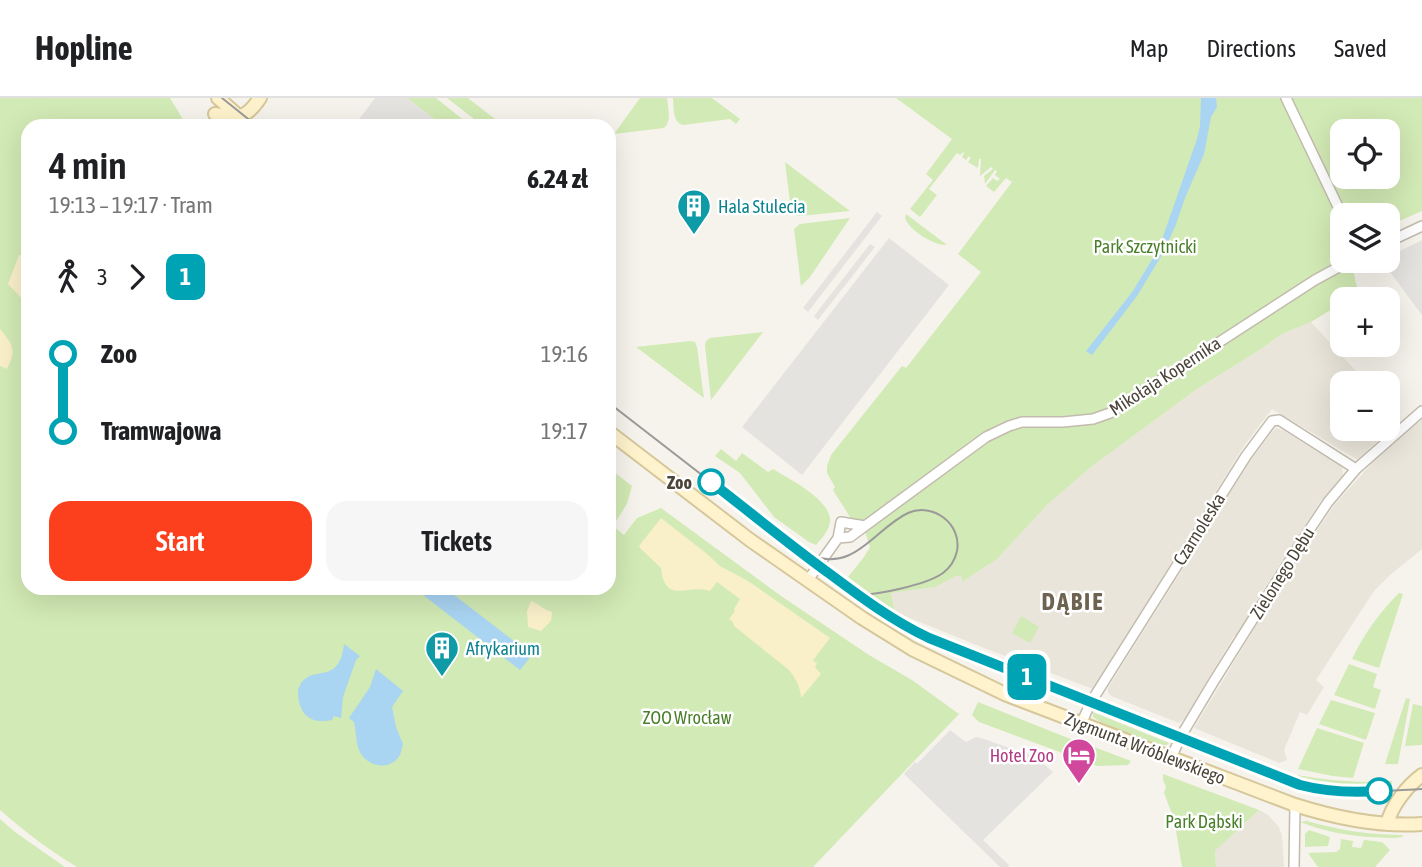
<!DOCTYPE html>
<meta charset="utf-8">
<style>
:root{--surface:#fff;--page:#f6f6f6;--text:#202124;--muted:#757577;--line:#e0e0e0;--accent:#fc3f1d}
body{margin:0;font-family:"Asap Condensed",sans-serif;background:var(--page);color:var(--text);height:100vh;display:flex;flex-direction:column;font-size:26px;white-space:nowrap}
*{box-sizing:border-box;margin:0}
p{font-size:23px;color:var(--muted)}
.icon{flex:none;width:38px;height:38px;fill:none;stroke:currentColor;stroke-width:2;stroke-linecap:round;stroke-linejoin:round}
.map{position:relative;flex:1;overflow:hidden}
.panel{position:absolute;left:21px;top:21px;width:595px;height:476px;display:flex;flex-direction:column;background:var(--surface);border-radius:21px;box-shadow:0 7px 28px #0002}
.panel>*{flex:none}
.badge{padding:0 14px;border-radius:10px;font-size:24px;line-height:46px}
.controls{position:absolute;left:1330px;top:21px;display:grid;gap:14px}
.controls a{display:grid;place-items:center;width:70px;height:70px;border-radius:14px;background:var(--surface);box-shadow:0 7px 28px #0002;font-size:35px}
.map>.badge{position:absolute;translate:-50% -50%;box-shadow:0 0 0 4px #fff}
.legs{display:flex;align-items:center;gap:10px;height:77px;padding:0 28px;font-size:23px}
.legs p{margin-inline-start:auto}
.summary{display:flex;align-items:center;justify-content:space-between;height:119px;padding:0 28px}
h1{font-size:38px;font-weight:600;line-height:52px}
.primary-button{display:flex;gap:14px;margin-top:auto;padding:14px 28px}
.primary-button a{flex:1;height:80px;border-radius:21px;background:var(--accent);color:#fff;font-size:28px;font-weight:600;line-height:80px;text-align:center}
.primary-button a+a{background:var(--page);color:var(--text)}
ul{padding:0 28px;list-style:none}
li{display:flex;align-items:center;gap:24px;height:77px;font-size:26px}
li i{display:grid;place-items:center;width:10px;height:100%;margin:0 9px;background:currentColor}
li i::after{content:'';width:18px;height:18px;margin:-9px;border:5px solid;border-radius:50%;background:var(--surface)}
li p{margin-inline-start:auto}
li:first-child i{background:linear-gradient(#0000 50%,currentColor 0)}
li:last-child i{background:linear-gradient(currentColor 50%,#0000 0)}
header{display:flex;align-items:center;gap:42px;box-sizing:border-box;height:98px;padding:0 35px;background:var(--surface);border-bottom:2px solid var(--line)}
header strong{font-size:33px}
nav{display:flex;gap:38px;margin-inline-start:auto;font-size:24px}
.map>svg:first-child{display:block}
</style>
<header>
<strong>Hopline</strong>
<nav><a>Map</a><a>Directions</a><a>Saved</a></nav>
</header>
<div class="map">
<svg width="1422" height="769" viewBox="0 0 1422 769">
<rect width="100%" height="100%" fill="#f6f3ec"/>
<path fill="#eae5da" d="M1311,224l56,61h-25v46h46v-23l11,15 -41,38h-2l-84,-50 -28,37 -151,243 -109,-41 -89,-36 -4,-19 43,-6 22,-11h5l1,6 35,-23 50,-54 44,-38 106,-78 64,-40 21,-15z
M1422,322v129l-32,26 -16,16 -58,89 8,7 -17,28 -7,-3 -16,38 3,10 -8,3 -85,-35 94,-155 47,-69 49,-54z
M1276,330l7,2 59,37 1,8 -23,27 -35,54 -28,44 2,1 -22,36 -3,-1 -50,83 -5,4 -68,-27 -3,-4v-4l142,-227 22,-29z
M1259,712l9,5 11,12 3,9 2,31h-68l-1,-16z"/>
<path fill="#d2eab5" fill-rule="evenodd" d="M0,0h170l17,28h-159v462h581v-120l23,18 -5,18 -14,22 11,9 13,-17 24,-10 120,88 88,59 43,25 47,34 -146,153h-736c-27,-16 -53,-36 -77,-57z
M407,0h29l35,28h-28z
M447,0h21l36,28h-21z
M640,0h27c1,10 5,23 -3,30l-50,6z
M673,0h39l28,21 -4,5 -6,-5 -47,6c-11,-3 -9,-18 -10,-27z
M896,0h526v113l-34,15v-11h-46v46h9l7,31 -10,7h-6v4l-31,19 -29,12 -21,15 -64,40 -106,78 -44,38 -50,54 -35,23 -1,-6h-5l-21,11 -44,6 4,19 -47,-35 16,-20 6,-10 -5,-15 -15,-15 -17,-27 2,-3 -8,-14v-7l4,-11 71,-89 4,2 75,-96 -23,-18 54,-72 -6,-4 -12,14 -8,-6 7,-8 4,3 3,-2 -5,-4 2,-4 -2,-1 -10,14 -1,-8 9,-7 -2,-2 -11,9 1,-17h-2l-1,9 -10,-6 3,-4 -2,-2 -3,4 -4,-3 2,-4 -1,-1 -3,3 -3,-2 -28,36 8,6 -17,22 -10,-8 23,-29 -7,-6 26,-35zM1342,33h46v46h-46z
M785,64l65,49 -51,5 -3,-1 -5,-5z
M906,116l41,31c-13,1 -38,-15 -42,-27z
M850,120l-40,59 -9,9 -7,-57 6,-5z
M763,234l-52,68 -6,-54 1,-5 4,-3z
M690,243l5,1 2,5 7,51 -68,-51z
M721,351l15,12 6,-8 26,19 5,-3c16,10 65,34 56,57 -2,7 -8,13 -13,19l-7,-3 -35,-25 -34,-44 -25,-17z
M1399,495l4,1 -24,74 -27,-9c12,-25 27,-46 47,-66z
M1021,518l18,11 -9,16 -18,-10z
M1349,566l28,10 -4,13 8,3 -6,19 -41,-14z
M1406,600l4,1 -12,65h-13z
M1331,602l44,13 -9,27 -47,-16z
M978,604l95,38 -8,14 -86,-32 -7,-7z
M1413,606l9,2v39l-17,1z
M1093,614l76,31 -2,2h-9c-19,-9 -49,-15 -65,-28z
M1317,630l47,15 -11,35 -20,-2 -35,-7z
M1081,644l50,19 -3,4 -31,1 -25,-9z
M1163,676l96,36 -44,41 1,16h-34l-8,-48 -10,-26 2,-6 -3,-7z
M1297,677c34,6 60,8 95,6v6c-31,7 -66,2 -96,-6z
M0,721l15,13 50,35h-65z
M1307,723c32,9 63,14 96,14l-1,2 -7,1c-36,-1 -61,-3 -95,-16z
M1309,732l21,7 -2,9 -23,1v-13z
M1341,741l12,2 -1,6 9,1 3,-8 18,2 8,8 -15,17h-57l-10,-14 28,-1 4,-3z"/>
<path fill="#f9efc9" d="M24,153l4,1v53l-20,-21 11,-29h3z
M0,231c14,17 16,21 7,40l-7,-3z
M661,420l45,35 14,13 28,15 82,57 -16,21 -1,2 4,2 -2,4 6,7 -20,24c-1,-12 -5,-19 -12,-28l-55,-44 -1,-4 -4,-3 6,-8 -1,-2 6,-10 -23,-17 -7,9c-22,-8 -45,15 -49,-23l-21,-20 -1,-2z
M531,503c8,3 13,9 21,11l-1,9 -10,10 -13,-4 -1,-16z"/>
<path fill="#e5e3e0" d="M375,0h32l36,28h-89z
M877,114l5,4 -74,96 -5,-4z
M889,140l60,47 -147,190 -60,-48z
M1422,142v75l-40,-54h6v-4z
M870,146l5,3 -57,73 -4,-4z
M950,632l16,12 10,-5 5,1 54,19 18,15 -70,68 26,25 -1,2h-8l-96,-93 11,-12 2,2z"/>
<path fill="#a9d4f2" d="M1201,0h15l1,9 -6,10 -7,37 -19,44 -10,29 -12,26 -26,43 -45,59 -6,-4 47,-60 26,-43 38,-109 3,-13z
M414,490h31l87,67 -12,15z
M344,546l16,12 -4,4 -13,37 -2,21 -7,-2 -2,4c-16,3 -29,0 -33,-19 -1,-5 -2,-11 1,-16 13,-22 39,2 44,-41z
M376,571l27,22 -11,16 4,20 7,17c-1,4 -2,8 -3,11 -10,17 -34,12 -41,-5 -3,-8 -3,-19 -5,-28l-5,-4 21,-31z"/>
<g fill="none" stroke-linecap="round" stroke-linejoin="round">
<g stroke="#c2bbae" stroke-width="12">
<path id="street" d="M1286,0l56,117
M1388,144l34,-16
M838,440l12,-1 136,-100 23,-11 13,-4h41l30,-3 17,-6 205,-133 35,-19
M808,482l30,-42 3,-16 24,4
M1081,626l10,-22 155,-246 26,-35 7,-1 77,49
M1171,660l10,-22 33,-55 90,-143 24,-36 28,-33 66,-58
M1294,769l1,-62"/>
</g>
<g stroke="#d6c79b" stroke-width="16">
<path id="secondary" d="M218,0l16,14 7,14
M215,16c24,4 30,6 45,-16
M609,334l141,108 112,78 50,31 95,46 288,110c41,13 83,22 127,19
M1387,726c5,-19 20,-38 35,-49"/>
</g>
<use href="#street" stroke="#fff" stroke-width="9"/>
<use href="#secondary" stroke="#fff3cd" stroke-width="12"/>
<path stroke="#9a9a9a" stroke-width="2" d="M222,0l35,28
M609,305l213,165 60,44 25,15 53,23 340,134c40,12 80,7 122,5
M810,457c45,18 64,-26 98,-42 25,-11 54,11 49,38 -2,9 -6,16 -14,22 -15,11 -70,24 -88,21"/>
</g>
<g fill="none" stroke-linecap="round" stroke-linejoin="round">
<g stroke="#fff" stroke-width="16">
<path id="line-1" d="M711,384c40,31 79,63 119,92 32,24 63,47 99,64l371,147c27,7 51,8 79,6"/>
</g>
<use href="#line-1" stroke="#00a3b4" stroke-width="10"/>
</g>
<defs>
<g id="building-pin" transform="scale(1.75)"><path d="M0 17L-7.5 6A9.5 9.5 0 1 1 7.5 6Z" fill="#0f9aa8" stroke="#fff"/><path d="M-4-6H4V6H1V3H-1V6H-4ZM-2.5-4.3h1.7v1.8h-1.7ZM.8-4.3h1.7v1.8H.8ZM-2.5-1h1.7V.8h-1.7ZM.8-1h1.7V.8H.8Z" fill="#fff"/></g>
<g id="hotel-pin" transform="scale(1.75)"><path d="M0 17L-7.5 6A9.5 9.5 0 1 1 7.5 6Z" fill="#d1479c" stroke="#fff"/><path d="M-6-4.5h1.5V1H6V5H4.5V3h-9V5H-6ZM-4 0a1.8 1.8 0 1 1 3.6 0ZM.5 0V-2.5h3Q6-2.5 6 0Z" fill="#fff"/></g>
</defs>
<g fill-rule="evenodd">
<use href="#building-pin" x="694" y="108"/>
<use href="#building-pin" x="442" y="550"/>
<use href="#hotel-pin" x="1079" y="657"/>
</g>
<g fill="#fff" stroke="#00a3b4" stroke-width="3.5">
<circle cx="711" cy="384" r="12"/>
<circle cx="1379" cy="693" r="12"/>
</g>
<g text-anchor="middle" dominant-baseline="central" stroke-width="5" stroke-linejoin="round" paint-order="stroke">
<g font-size="18" fill="#0d838f" stroke="#fff" text-anchor="start">
<text x="718" y="108">Hala Stulecia</text>
<text x="466" y="550">Afrykarium</text>
</g>
<g font-size="18" fill="#4a7f2a" stroke="#fff">
<text x="1145" y="148">Park Szczytnicki</text>
<text x="687" y="619">ZOO Wrocław</text>
<text x="1204" y="723">Park Dąbski</text>
</g>
<g font-size="18" fill="#4b4439" stroke="#fff">
<text transform="translate(1165 278) rotate(-33)">Mikołaja Kopernika</text>
<text transform="translate(1199 431) rotate(-58)">Czarnoleska</text>
<text transform="translate(1282 475) rotate(-58)">Zielonego Dębu</text>
<text transform="translate(1145 650) rotate(21)">Zygmunta Wróblewskiego</text>
</g>
<g font-size="18" font-weight="bold" fill="#4b4439" stroke="#fff" text-anchor="end">
<text x="692" y="384">Zoo</text>
</g>
<g font-size="18" fill="#b23c85" stroke="#fff" text-anchor="end">
<text x="1054" y="657">Hotel Zoo</text>
</g>
<g font-size="24" font-weight="bold" letter-spacing="2" fill="#6e6250" stroke="#fff">
<text x="1073" y="503">DĄBIE</text>
</g>
</g>
</svg>
<div class="controls">
<a><svg class="icon" aria-label="locate" viewBox="0 0 24 24"><circle cx="12" cy="12" r="6"/><path d="M12 2v4M12 18v4M2 12h4M18 12h4"/></svg></a>
<a><svg class="icon" aria-label="layers" viewBox="0 0 24 24"><path d="M12 4l9 5-9 5-9-5zM3 14l9 5 9-5"/></svg></a>
<a>+</a>
<a>−</a>
</div>
<b class="badge" style="left:1027px;top:579px;background:#00a3b4;color:#fff">1</b>
<section class="panel">
<div class="summary"><div><h1>4 min</h1><p>19:13 – 19:17 · Tram</p></div><b>6.24 zł</b></div>
<div class="legs"><svg class="icon" aria-label="walk" viewBox="0 0 24 24"><circle cx="13" cy="4" r="2"/><path d="M13 8l-2 6 4 7M11 14l-3 7M7 12l3-4h3l4 4"/></svg>3<svg class="icon" aria-label="forward" viewBox="0 0 24 24"><path d="M9 5l7 7-7 7"/></svg><b class="badge" style="background:#00a3b4;color:#fff">1</b></div>
<ul>
<li><i style="color:#00a3b4"></i><b>Zoo</b><p>19:16</p></li>
<li><i style="color:#00a3b4"></i><b>Tramwajowa</b><p>19:17</p></li>
</ul>
<div class="primary-button"><a>Start</a><a>Tickets</a></div>
</section>
</div>
